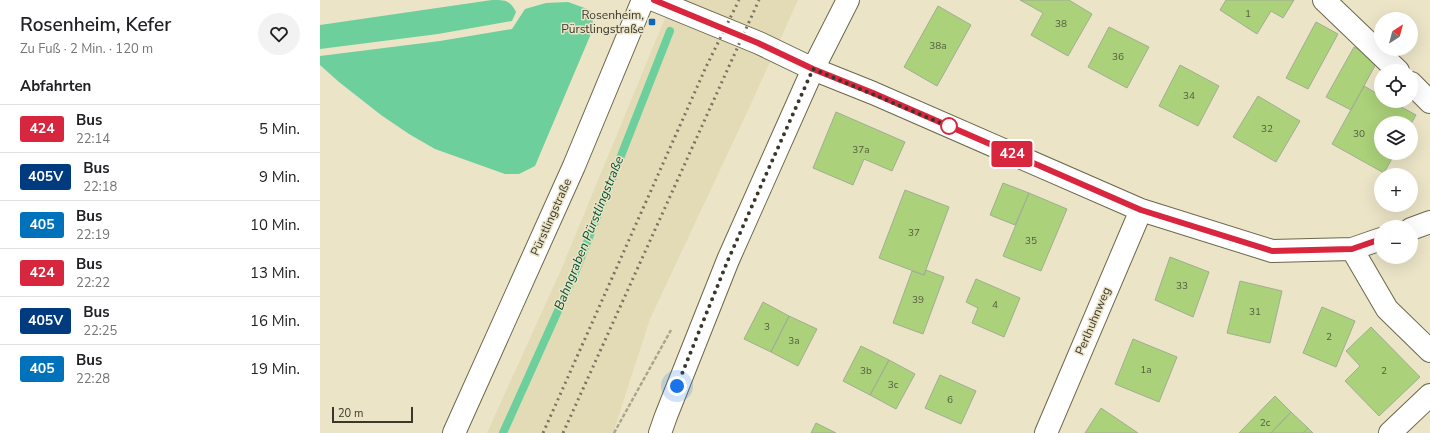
<!DOCTYPE html>
<html lang="de">
<meta charset="utf-8">
<style>
:root{--surface:#fff;--page:#f2f2f2;--text:#202124;--muted:#757577;--line:#e0e0e0}
body{margin:0;font-family:"Nunito Sans",sans-serif;background:var(--page);color:var(--text);height:100vh;display:flex;flex-direction:column;font-size:15px;white-space:nowrap}
*{box-sizing:border-box;margin:0}
p{font-size:13px;color:var(--muted)}
.icon{flex:none;width:22px;height:22px;fill:none;stroke:currentColor;stroke-width:2;stroke-linecap:round;stroke-linejoin:round}
.map{position:relative;flex:1;overflow:hidden}
.panel{display:flex;flex-direction:column;background:var(--surface);width:320px}
.panel>*{flex:none}
.badge{padding:0 8px;border-radius:3px;font-size:14px;line-height:26px}
.needle{width:26px;rotate:36deg}
.buttons{position:absolute;left:1054px;top:12px;display:grid;gap:8px}
.buttons a{display:grid;place-items:center;width:44px;height:44px;border-radius:50%;background:var(--surface);box-shadow:0 4px 16px #0002;font-size:20px}
.scale{position:absolute;left:12px;bottom:10px;width:81px;box-sizing:border-box;padding-left:4px;border:2px solid #3a382c;border-top:0;font-size:11px;line-height:14px;white-space:nowrap;color:#3a382c;-webkit-text-stroke:3px #ebe4c7;paint-order:stroke}
.you{position:absolute;width:20px;height:20px;margin:-10px;border:3px solid #fff;border-radius:50%;background:#1a73e8;box-shadow:0 0 0 6px #1a73e833}
.map>.badge{position:absolute;translate:-50% -50%;box-shadow:0 0 0 2px #fff}
h2{padding:0 20px;font-size:15px;line-height:36px}
.round{display:grid;place-items:center;flex:none;width:42px;height:42px;border-radius:21px;background:var(--page)}
.overview{display:flex;align-items:center;justify-content:space-between;height:68px;padding:0 20px}
h1{font-size:19px;font-weight:600;line-height:30px}
ul{padding:0;list-style:none}
li{display:flex;align-items:center;gap:12px;height:48px;padding:0 20px;border-top:1px solid var(--line)}
li div{flex:1}
li b{display:block;font-size:15px}
li em{font-style:normal}
li .badge{min-width:44px;font-weight:700;text-align:center}
main{display:flex;flex:1;min-height:0}
.map>svg:first-child{display:block}
</style>
<main>
<section class="panel">
<div class="overview"><div><h1>Rosenheim, Kefer</h1><p>Zu Fuß · 2 Min. · 120 m</p></div><a class="round"><svg class="icon" aria-label="heart" viewBox="0 0 24 24"><path d="M12 20l-8-8c-3-5 5-10 8-4 3-6 11-1 8 4z"/></svg></a></div>
<h2>Abfahrten</h2>
<ul>
<li><span class="badge" style="background:#d7263d;color:#fff">424</span><div><b>Bus</b><p>22:14</p></div><em>5 Min.</em></li>
<li><span class="badge" style="background:#003b80;color:#fff">405V</span><div><b>Bus</b><p>22:18</p></div><em>9 Min.</em></li>
<li><span class="badge" style="background:#0072bc;color:#fff">405</span><div><b>Bus</b><p>22:19</p></div><em>10 Min.</em></li>
<li><span class="badge" style="background:#d7263d;color:#fff">424</span><div><b>Bus</b><p>22:22</p></div><em>13 Min.</em></li>
<li><span class="badge" style="background:#003b80;color:#fff">405V</span><div><b>Bus</b><p>22:25</p></div><em>16 Min.</em></li>
<li><span class="badge" style="background:#0072bc;color:#fff">405</span><div><b>Bus</b><p>22:28</p></div><em>19 Min.</em></li>
</ul>
</section>
<div class="map">
<svg width="1110" height="433" viewBox="0 0 1110 433">
<rect width="100%" height="100%" fill="#ebe4c7"/>
<path fill="#e3dbb6" d="M355,0h123l-48,106 -100,213 -37,114h-126l74,-163 104,-252z"/>
<path fill="#6ccf9c" d="M172,0c13,0 18,0 24,12l-4,9 -74,13 -118,15v-24z
M248,2l22,8 3,10 -3,16 -55,130 -16,8h-14l-70,-25 -26,-15 -28,-19 -42,-33 -19,-17v-9l120,-15 72,-12 13,-20 21,-6z"/>
<g fill="none" stroke-linecap="round" stroke-linejoin="round">
<path stroke="#6ccf9c" stroke-width="8" d="M183,433l72,-160 95,-242"/>
</g>
<path fill="#abd17a" stroke="#a1ae93" d="M700,0h49l23,14 -24,42 -37,-21 12,-22z
M906,0h68l-11,18 -12,-7 -14,23 -37,-24z
M618,6l33,19 -34,61 -33,-19z
M996,22l22,12 -30,55 -22,-11z
M789,27l40,20 -22,41 -39,-21z
M1034,47l24,13 -27,50 -25,-13z
M860,65l39,21 -21,40 -39,-20z
M1044,86l17,10v5h9l26,14 -5,9 -30,-1v30h14l-11,20 -52,-29z
M938,96l42,25 -24,41 -43,-25z
M516,112l69,30 -13,29 -28,-12 -11,26 -40,-17z
M683,183l26,10 -14,32 -25,-10z
M585,190l44,17 -25,68 -45,-17z
M709,193l38,16 -26,62 -38,-15z
M850,257l39,15 -16,45 -38,-17z
M606,270l18,7 -21,57 -30,-11 19,-52 12,4z
M656,279l44,19 -16,39 -32,-14 6,-15 -12,-6z
M920,281l42,10 -12,52 -43,-10z
M443,302l26,14 -18,36 -27,-13z
M1002,307l33,14 -19,46 -33,-14z
M469,316l28,13 -19,37 -27,-14z
M1051,327l49,50 -41,39 -34,-35 15,-15 -14,-15z
M813,339l44,18 -18,45 -44,-18z
M541,346l28,14 -19,35 -27,-14z
M569,360l26,14 -19,35 -26,-14z
M620,375l36,16 -15,33 -36,-16z
M955,396l16,16 -20,21h-32z
M781,408l37,25h-53z
M971,412l17,16 -5,5h-32z
M496,423l20,10h-25z
M988,428l5,5h-10z"/>
<g fill="none" stroke-linecap="round" stroke-linejoin="round">
<g stroke="#6c674c" stroke-width="24">
<path id="minor" d="M334,0l105,43 54,26 60,24 268,117 131,41 80,-2 29,-10
M1004,0l74,71
M1091,83l19,19
M1091,229l19,-7
M1032,249l35,60 43,42
M134,433l120,-267 69,-166
M340,433l6,-17 62,-156 85,-191 35,-69
M726,433l95,-223
M1070,433l40,-38"/>
</g>
<path stroke="#a9a48d" stroke-width="2.5" stroke-dasharray="4 2" stroke-linecap="butt" d="M294,433l57,-103"/>
<use href="#minor" stroke="#fff" stroke-width="22"/>
<path stroke="#787462" stroke-width="3" stroke-dasharray="2 4" stroke-linecap="butt" d="M223,433l163,-366 33,-67
M243,433l196,-433"/>
</g>
<g fill="none" stroke-linecap="round" stroke-linejoin="round">
<g stroke="#fff" stroke-width="9">
<path id="line" d="M334,0l104,43 55,26 60,24 268,117 131,41 80,-2 29,-10"/>
</g>
<use href="#line" stroke="#d7263d" stroke-width="6"/>
<path stroke="#3a382c" stroke-width="4" stroke-dasharray="0 7.2" d="M357,386l51,-126 85,-191 137,58 -1,-1"/>
</g>
<rect fill="#0d67b4" stroke="#ebe4c7" stroke-width="1.5" x="328" y="18" width="8" height="8" rx="2"/>
<circle fill="#fff" stroke="#d7263d" stroke-width="2" cx="629" cy="126" r="8"/>
<g text-anchor="middle" dominant-baseline="central" stroke-width="3" stroke-linejoin="round" paint-order="stroke">
<g font-size="10" fill="#565e40">
<text x="928" y="14">1</text>
<text x="741" y="24">38</text>
<text x="618" y="46">38a</text>
<text x="798" y="57">36</text>
<text x="869" y="96">34</text>
<text x="947" y="129">32</text>
<text x="1039" y="134">30</text>
<text x="541" y="150">37a</text>
<text x="594" y="233">37</text>
<text x="711" y="241">35</text>
<text x="862" y="286">33</text>
<text x="598" y="300">39</text>
<text x="675" y="305">4</text>
<text x="935" y="312">31</text>
<text x="447" y="327">3</text>
<text x="1009" y="337">2</text>
<text x="474" y="341">3a</text>
<text x="826" y="370">1a</text>
<text x="546" y="371">3b</text>
<text x="1064" y="371">2</text>
<text x="573" y="385">3c</text>
<text x="630" y="400">6</text>
<text x="945" y="423">2c</text>
</g>
<g font-size="12" fill="#3a382c" stroke="#ebe4c7" text-anchor="end">
<text x="324" y="15">Rosenheim,<tspan x="324" dy="14">Pürstlingstraße</tspan></text>
</g>
<g font-size="12" fill="#3a382c" stroke="#ebe4c7">
<text transform="translate(231 217) rotate(-66)">Pürstlingstraße</text>
<text transform="translate(773 321) rotate(-67)">Perlhuhnweg</text>
</g>
<g font-size="13" font-style="italic" fill="#025534" stroke="#ebe4c7">
<text transform="translate(269 233) rotate(-68)">Bahngraben Pürstlingstraße</text>
</g>
</g>
</svg>
<div class="buttons">
<a><svg class="needle" viewBox="-14 -14 28 28"><path d="M0-13l5 13h-10z" fill="#e53935"/><path d="M0 13l5-13h-10z" fill="#757577"/></svg></a>
<a><svg class="icon" aria-label="locate" viewBox="0 0 24 24"><circle cx="12" cy="12" r="6"/><path d="M12 2v4M12 18v4M2 12h4M18 12h4"/></svg></a>
<a><svg class="icon" aria-label="layers" viewBox="0 0 24 24"><path d="M12 4l9 5-9 5-9-5zM3 14l9 5 9-5"/></svg></a>
<a>+</a>
<a>−</a>
</div>
<div class="scale">20 m</div>
<div class="you" style="left:357px;top:386px"></div>
<b class="badge" style="left:692px;top:154px;background:#d7263d;color:#fff">424</b>
</div>
</main>
